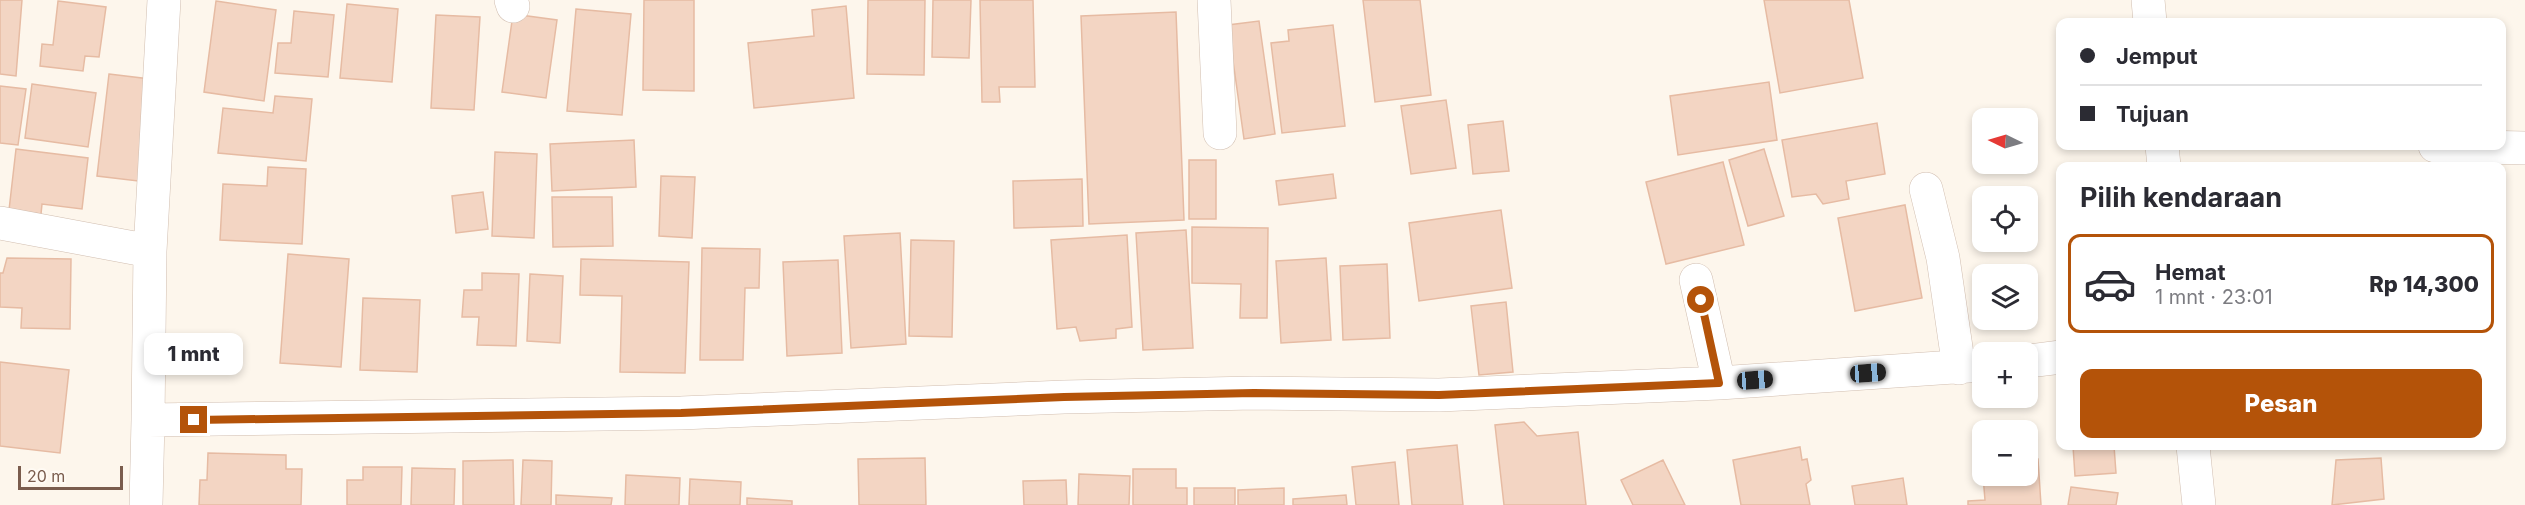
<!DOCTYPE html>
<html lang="id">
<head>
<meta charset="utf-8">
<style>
	:root { --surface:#fff; --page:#f2f2f3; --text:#2b2b33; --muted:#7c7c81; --line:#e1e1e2; --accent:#b45309 }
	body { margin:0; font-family:Inter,sans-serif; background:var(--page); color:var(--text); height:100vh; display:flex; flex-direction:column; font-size:22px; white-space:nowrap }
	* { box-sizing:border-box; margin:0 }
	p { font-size:20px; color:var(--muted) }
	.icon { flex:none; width:33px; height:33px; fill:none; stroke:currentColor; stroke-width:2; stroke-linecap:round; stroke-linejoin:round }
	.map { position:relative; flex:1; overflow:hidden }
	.side { position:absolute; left:2056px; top:162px; width:450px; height:288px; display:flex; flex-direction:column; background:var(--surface); border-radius:12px; box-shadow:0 3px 9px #0003 }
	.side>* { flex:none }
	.top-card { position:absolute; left:2056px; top:18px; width:450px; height:132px; border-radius:12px; box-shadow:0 3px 9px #0003; display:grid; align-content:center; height:132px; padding:0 24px; background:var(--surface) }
	.needle { width:39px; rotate:275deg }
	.tools { position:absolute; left:1972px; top:108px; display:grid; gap:12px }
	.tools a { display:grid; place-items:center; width:66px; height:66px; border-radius:12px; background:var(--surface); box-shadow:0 3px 9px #0003; font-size:30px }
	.scale { position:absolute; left:18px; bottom:15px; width:105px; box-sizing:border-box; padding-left:6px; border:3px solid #7a5c4d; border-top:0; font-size:16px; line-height:21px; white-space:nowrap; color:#7a5c4d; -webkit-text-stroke:4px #fffaf3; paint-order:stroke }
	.end { position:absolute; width:27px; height:27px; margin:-14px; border:8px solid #b45309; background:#fff; box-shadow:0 0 0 3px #fff }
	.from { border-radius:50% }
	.bubble { position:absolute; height:42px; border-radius:12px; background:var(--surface); box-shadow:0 3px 9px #0003; font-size:20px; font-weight:800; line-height:42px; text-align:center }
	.car { position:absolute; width:18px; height:36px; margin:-18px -9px; border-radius:8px; box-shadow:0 0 4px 2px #0007; background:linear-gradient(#222 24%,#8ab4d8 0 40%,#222 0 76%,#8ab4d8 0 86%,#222 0) }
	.top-card b { display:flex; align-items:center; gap:21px; height:57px; font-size:22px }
	.top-card b+b { border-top:2px solid var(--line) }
	.top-card i { width:15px; height:15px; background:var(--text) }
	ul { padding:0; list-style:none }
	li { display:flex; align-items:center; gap:18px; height:99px; margin:0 12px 9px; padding:0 12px; border:3px solid transparent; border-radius:12px }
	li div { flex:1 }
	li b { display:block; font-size:22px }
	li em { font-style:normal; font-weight:800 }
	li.selected { border-color:var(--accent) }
	li>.icon { width:54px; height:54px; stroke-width:1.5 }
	h2 { padding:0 24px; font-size:27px; line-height:72px }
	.button { display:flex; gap:12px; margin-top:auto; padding:12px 24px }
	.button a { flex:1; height:69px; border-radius:12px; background:var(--accent); color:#fff; font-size:24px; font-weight:800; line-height:69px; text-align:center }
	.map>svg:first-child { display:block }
</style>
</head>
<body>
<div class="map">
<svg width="2525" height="505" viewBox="0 0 2525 505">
	<rect width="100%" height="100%" fill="#fdf6ec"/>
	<path fill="#f3d5c3" stroke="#e6bba3" stroke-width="1.5" d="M0,0H22L16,76L0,74Z
		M644,0H694V91L643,90Z
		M868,0H925L924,75L867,74Z
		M933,0H971L969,58L932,57Z
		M980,0H1033L1035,87H999L1000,102H982Z
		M1363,0H1420L1431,95L1375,102Z
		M1764,0H1849L1863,78L1780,93Z
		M58,1L106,7L99,57L85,56L83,71L40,66L42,44L53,45Z
		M216,1L276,10L264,101L204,92Z
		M347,4L398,9L392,82L340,78Z
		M846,6L854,98L754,108L748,43L814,36L812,10Z
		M576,9L631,14L622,115L567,111Z
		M294,11L334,15L328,77L275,73L278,43H291Z
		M1176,12L1184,220L1089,224L1081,16Z
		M513,14L557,20L546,98L502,92Z
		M436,15L480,17L474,110L431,108Z
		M1259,21L1275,134L1244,139L1228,25Z
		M1333,25L1345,126L1282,133L1271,43L1289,41L1288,30Z
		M109,74L150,79L138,181L97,176Z
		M1769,82L1777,140L1678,155L1670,96Z
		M32,84L96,93L88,147L25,138Z
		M0,86L26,89L18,145L0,143Z
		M275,96L312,99L306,161L218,153L223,108L273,113Z
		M1446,100L1456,168L1411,174L1401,106Z
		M1503,121L1509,171L1473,174L1468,125Z
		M1877,123L1885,174L1846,181L1849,199L1823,204L1816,194L1792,197L1782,140Z
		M634,140L636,187L552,191L550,144Z
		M16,149L88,158L82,209L42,204L41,214L9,210Z
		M1764,149L1784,216L1748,226L1729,160Z
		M495,152L537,154L534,238L492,236Z
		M1189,160H1216V219H1189Z
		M1723,162L1744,245L1666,264L1646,182Z
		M268,167L306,169L302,244L220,240L223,184L267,186Z
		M1333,174L1336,198L1279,205L1276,181Z
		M661,176L695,177L692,238L659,236Z
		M1082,179L1083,226L1014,228L1013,181Z
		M483,192L488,229L456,233L452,196Z
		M552,197H612L613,246L553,247Z
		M1905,205L1922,298L1855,311L1838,218Z
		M1501,210L1512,288L1419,301L1409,223Z
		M1192,227L1268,228L1267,318H1240L1241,284L1192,283Z
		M1186,230L1193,348L1143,350L1136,233Z
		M900,233L906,344L851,348L844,236Z
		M1127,235L1132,327L1116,329V338L1080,341L1076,327L1057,329L1051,240Z
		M911,240L954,241L952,337L909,336Z
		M702,248L760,249L759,288H745L743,360H700Z
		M288,254L349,259L341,367L280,363Z
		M7,258L71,259L70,329L21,328L22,308L0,307V273H3Z
		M1326,258L1331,340L1281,343L1276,261Z
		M581,259L689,262L685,373L620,372L622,296L580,295Z
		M838,260L842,353L787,356L783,262Z
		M1387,264L1390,338L1343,340L1340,266Z
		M482,273L519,274L516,346L477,345L479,317H462L464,290H482Z
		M530,274L563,276L560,343L527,341Z
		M363,298L420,300L417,372L360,370Z
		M1506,302L1513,372L1479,375L1471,306Z
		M0,362L69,370L60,453L0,446Z
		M1524,422L1537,436L1578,432L1586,505H1504L1495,425Z
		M1457,445L1463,505H1412L1407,450Z
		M2073,446H2114L2116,473L2075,476Z
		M1800,447L1802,460L1807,459L1811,480L1806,484L1810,505H1741L1733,460Z
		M208,453L286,455V469H302L301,505H199L200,480H207Z
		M925,458L926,505H859L858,459Z
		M2381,458L2384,499L2332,505L2336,460Z
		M2038,459L2041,505H1968V501L1985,500L1983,476H2028V460Z
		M513,460L514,505H463V461Z
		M523,460L552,461L551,505H521Z
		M1663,460L1685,505H1633L1621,480Z
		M1395,462L1399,505H1356L1352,467Z
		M363,467H402L401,505H347V480H363Z
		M412,468L455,469L454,505H411Z
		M1133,469H1176V488H1187V505H1133Z
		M1079,474L1130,476L1129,505H1078Z
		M626,475L680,478L679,505H625Z
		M1903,478L1907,505H1855L1852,486Z
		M690,479L741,482L740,505H689Z
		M1066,480L1067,505H1024L1023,481Z
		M2071,487L2118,493L2116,505H2068Z
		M1194,488H1235V505H1194Z
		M1284,488V505H1238V490Z
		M556,495L612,498L611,505H556Z
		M1346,495L1347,505H1293V499Z
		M747,498L792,501V505H747Z"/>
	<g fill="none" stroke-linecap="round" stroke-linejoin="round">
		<defs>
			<path id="minor" d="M164,0L150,251L148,420L681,413L1064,397L1254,393L1439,395L1719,383L1983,365
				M511,0L513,6
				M1214,0L1220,133
				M2148,0L2150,22
				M2162,146L2164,166
				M2435,146L2525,148
				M1926,189L1943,258L1959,368
				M0,223L150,251
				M1696,280L1719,383
				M2028,361L2061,357
				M2193,446L2199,505
				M146,505L148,420"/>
		</defs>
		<use href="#minor" stroke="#d1beb0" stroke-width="34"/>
		<use href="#minor" stroke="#fff" stroke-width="33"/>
	</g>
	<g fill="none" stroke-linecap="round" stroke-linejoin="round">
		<path stroke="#b45309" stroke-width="8" d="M194,420L681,413L1064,397L1254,393L1439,395L1719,383L1701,300"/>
	</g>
</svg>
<div class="tools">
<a><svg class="needle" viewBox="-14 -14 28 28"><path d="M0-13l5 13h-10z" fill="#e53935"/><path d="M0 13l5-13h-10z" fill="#7c7c81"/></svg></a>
<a><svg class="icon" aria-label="locate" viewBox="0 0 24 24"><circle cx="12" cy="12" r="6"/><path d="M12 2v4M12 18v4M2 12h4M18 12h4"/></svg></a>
<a><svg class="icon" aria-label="layers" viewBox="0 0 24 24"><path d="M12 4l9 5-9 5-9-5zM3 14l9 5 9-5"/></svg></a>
<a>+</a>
<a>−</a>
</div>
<div class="scale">20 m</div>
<i class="end from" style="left:1701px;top:300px"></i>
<i class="end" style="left:194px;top:420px"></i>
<div class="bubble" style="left:144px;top:333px;width:99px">1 mnt</div>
<i class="car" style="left:1868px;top:373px;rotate:86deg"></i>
<i class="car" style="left:1755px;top:380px;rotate:86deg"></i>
<div class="top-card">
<b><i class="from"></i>Jemput</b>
<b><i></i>Tujuan</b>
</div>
<section class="side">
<h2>Pilih kendaraan</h2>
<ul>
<li class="selected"><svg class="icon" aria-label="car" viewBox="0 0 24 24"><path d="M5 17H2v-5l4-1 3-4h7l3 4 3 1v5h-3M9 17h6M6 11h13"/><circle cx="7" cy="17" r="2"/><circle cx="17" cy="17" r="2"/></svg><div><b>Hemat</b><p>1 mnt · 23:01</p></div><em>Rp 14,300</em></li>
</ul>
<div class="button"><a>Pesan</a></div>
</section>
</div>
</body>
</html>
